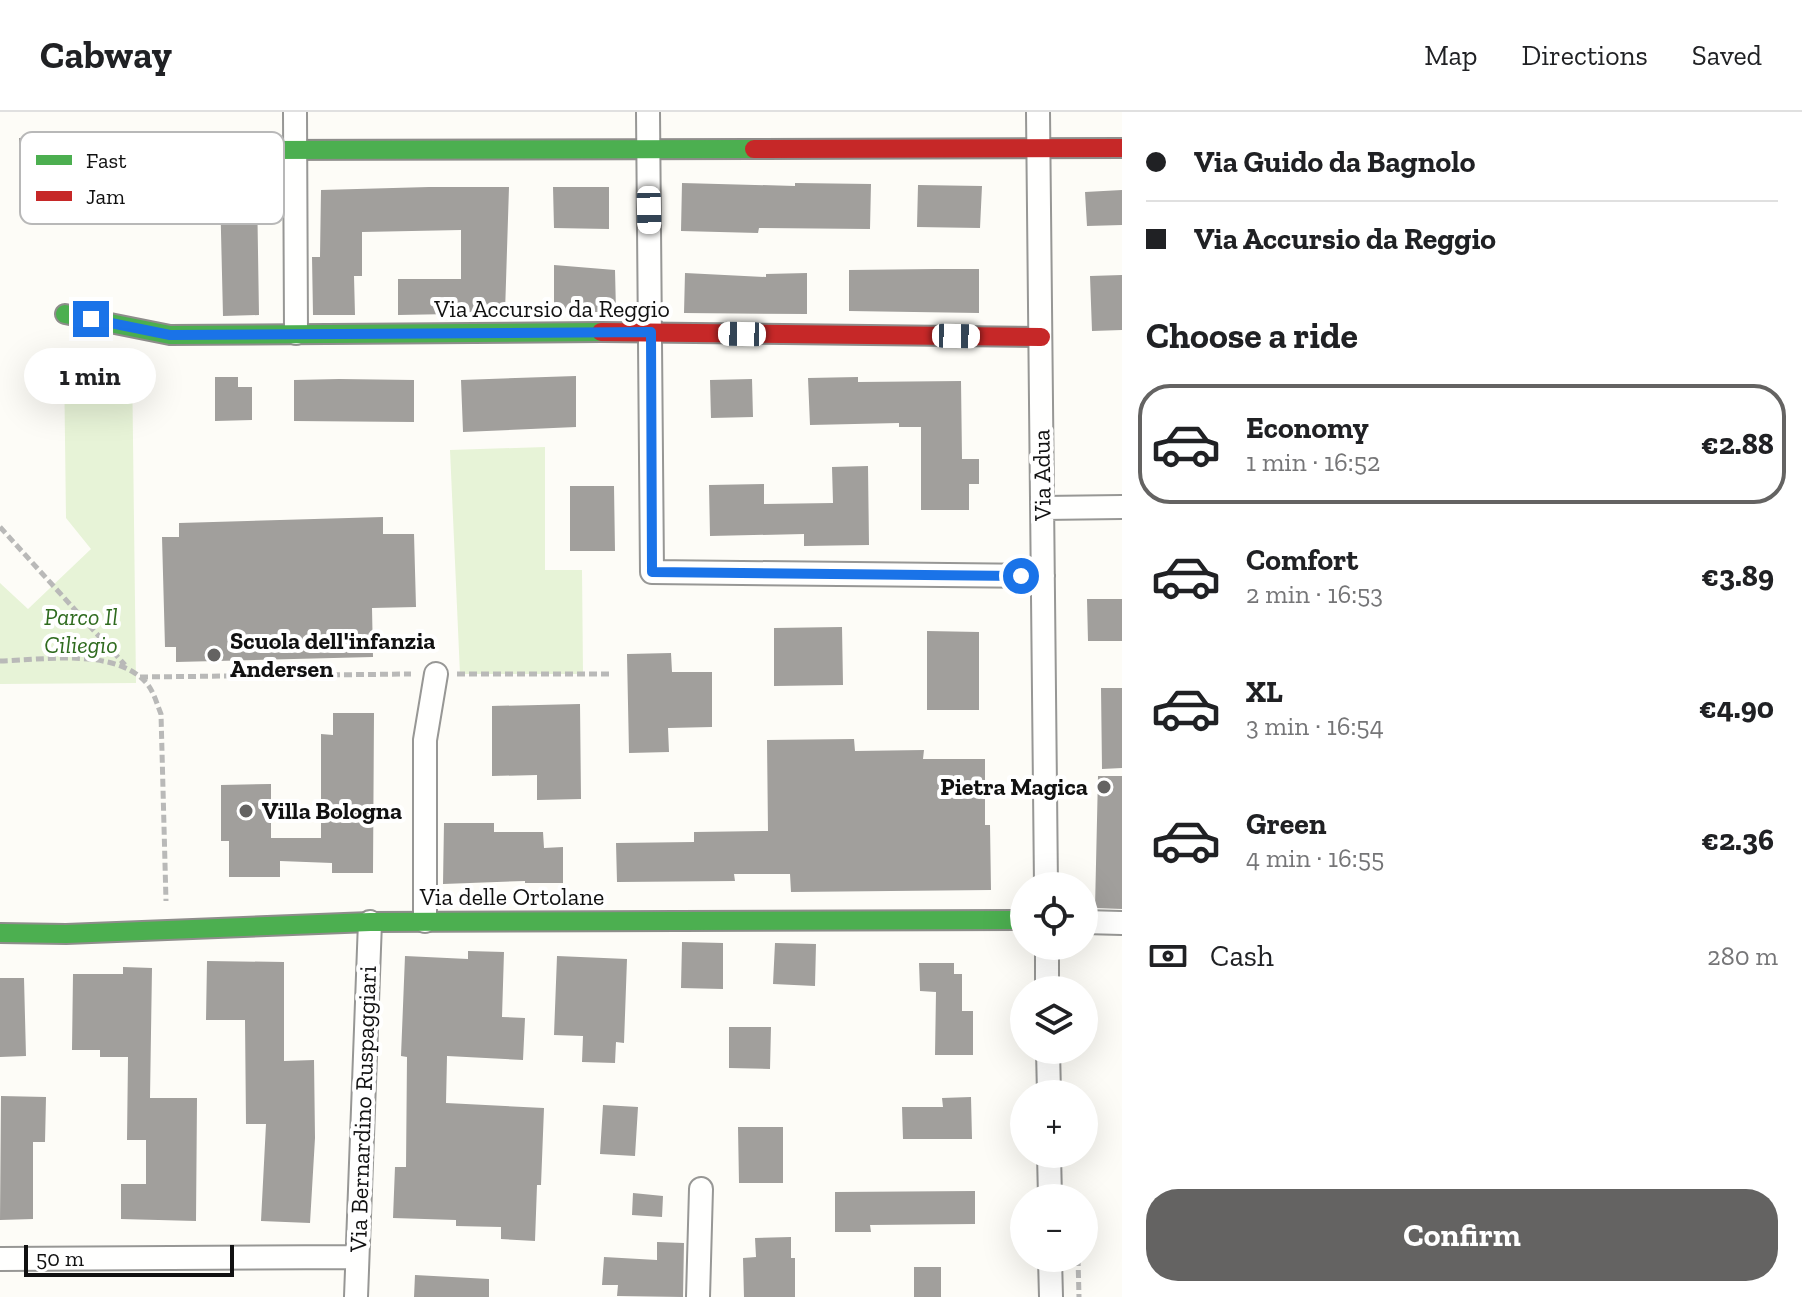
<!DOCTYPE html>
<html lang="en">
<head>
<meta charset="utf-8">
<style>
	:root { --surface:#fff; --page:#f2f2f2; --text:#202124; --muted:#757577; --line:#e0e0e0; --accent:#646362 }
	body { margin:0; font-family:"Zilla Slab",serif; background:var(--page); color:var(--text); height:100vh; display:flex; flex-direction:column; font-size:30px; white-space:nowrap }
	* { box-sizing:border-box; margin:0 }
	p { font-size:26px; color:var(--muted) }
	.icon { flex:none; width:44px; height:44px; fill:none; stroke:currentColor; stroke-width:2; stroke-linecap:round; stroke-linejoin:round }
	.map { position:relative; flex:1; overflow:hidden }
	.details { display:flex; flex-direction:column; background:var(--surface); width:680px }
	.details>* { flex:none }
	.hud { display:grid; align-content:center; height:176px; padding:0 24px; background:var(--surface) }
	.buttons { position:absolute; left:1010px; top:760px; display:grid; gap:16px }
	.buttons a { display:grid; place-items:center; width:88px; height:88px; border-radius:50%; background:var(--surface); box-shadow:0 8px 32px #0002; font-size:40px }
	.scale { position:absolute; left:24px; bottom:20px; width:210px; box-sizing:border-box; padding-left:8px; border:4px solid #111; border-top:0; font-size:22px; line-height:28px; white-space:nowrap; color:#111; -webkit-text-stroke:6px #fff; paint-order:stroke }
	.end { position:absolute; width:36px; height:36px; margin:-18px; border:10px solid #1a73e8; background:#fff; box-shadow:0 0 0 4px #fff }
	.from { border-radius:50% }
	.bubble { position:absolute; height:56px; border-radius:28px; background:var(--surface); box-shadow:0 8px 32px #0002; font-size:26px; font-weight:700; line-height:56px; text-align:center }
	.car { position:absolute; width:24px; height:48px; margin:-24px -12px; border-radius:10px; box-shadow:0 0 6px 2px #0007; background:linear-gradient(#fff 24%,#345 0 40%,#fff 0 76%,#345 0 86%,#fff 0) }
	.hud b { display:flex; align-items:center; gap:28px; height:76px; font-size:30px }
	.hud b+b { border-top:2px solid var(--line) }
	.hud i { width:20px; height:20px; background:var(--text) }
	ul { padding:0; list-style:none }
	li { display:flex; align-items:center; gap:24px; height:120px; margin:0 16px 12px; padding:0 8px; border:4px solid transparent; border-radius:32px }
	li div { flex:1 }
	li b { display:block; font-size:30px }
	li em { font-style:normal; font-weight:700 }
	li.active { border-color:var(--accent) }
	li>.icon { width:72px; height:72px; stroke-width:1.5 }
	h2 { padding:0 24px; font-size:36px; line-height:96px }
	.pay { display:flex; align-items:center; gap:20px; height:88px; padding:0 24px; font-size:30px }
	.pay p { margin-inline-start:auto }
	.primary-button { display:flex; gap:16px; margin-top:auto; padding:16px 24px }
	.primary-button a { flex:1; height:92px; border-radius:32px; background:var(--accent); color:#fff; font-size:32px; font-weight:700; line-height:92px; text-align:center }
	header { display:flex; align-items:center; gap:48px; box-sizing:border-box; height:112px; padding:0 40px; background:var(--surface); border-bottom:2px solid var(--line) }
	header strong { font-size:38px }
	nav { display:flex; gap:44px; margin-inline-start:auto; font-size:28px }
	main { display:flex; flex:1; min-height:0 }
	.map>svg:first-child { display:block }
</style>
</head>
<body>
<header>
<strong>Cabway</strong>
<nav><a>Map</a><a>Directions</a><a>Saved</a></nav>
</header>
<main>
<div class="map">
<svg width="1122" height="1185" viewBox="0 0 1122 1185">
	<rect width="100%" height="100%" fill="#fdfcf7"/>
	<path fill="#e7f3d7" d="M132,247L136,571L0,572V471L28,497L91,437L66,406L64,248Z
		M545,335V458H582L583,562H460L450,338Z"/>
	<path fill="#a19f9c" d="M130,22V74L20,78L19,26Z
		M682,71L795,74V71L871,72L870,117L759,116L758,121L681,119Z
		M918,73L982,74L980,116L917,115Z
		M429,75H509L505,201L398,203V167H461V118L362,120V164H354L355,203H313L312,145H320L321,78Z
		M553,75H609V117L554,116Z
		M257,77L259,203L223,204L220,78Z
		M1122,78V113L1087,114L1085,80Z
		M554,153L615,158L616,200H554Z
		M936,157H979V201L849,199V158Z
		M685,161L766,165V162L807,161V202L684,201Z
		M1122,163V218L1092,219L1090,164Z
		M576,264V315L463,320L461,268Z
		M215,265H238V275H252V308L215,309Z
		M858,265V270L961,269L962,347H979V372H969V398H921V315H899V311L810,313L808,266Z
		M339,267L414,268V310L294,309V268Z
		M752,267L753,305L711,306L710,268Z
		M868,354L869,433L804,434V422L710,424L709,373L764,372V392L833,391L832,355Z
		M570,374H614L615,439H570Z
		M383,405V422H414L416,495L372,496L373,545L176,550V535H165L162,425H179V411Z
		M1087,487H1122V529H1088Z
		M842,515L843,573L774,574V516Z
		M927,519L979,520V598H927Z
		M671,541L672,560H712V615L668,616L669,640L629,641L627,542Z
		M1101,576H1122V656L1102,657Z
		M580,592L581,687L537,688V663L492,664V594Z
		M333,601H374L373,761H332V751L280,749V765H229V729H221V673L271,672V726H321V622L333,623Z
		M854,627L855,639L924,638L923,647H985V713H990L991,778L791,780L790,762H734L735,769L617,770L616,731L694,730V720L768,719L767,628Z
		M1098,664H1122V797L1095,796Z
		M444,711H494V720H543L544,736L563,735V771H525V769L443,772Z
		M682,830L723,831V877L681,876Z
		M775,831L816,832L815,874L773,872Z
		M468,839L504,840L502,905L525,906L523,948L447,944L446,991L544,996L541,1073H537L535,1129L501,1127V1115L456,1114V1108L393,1106L395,1055H406L407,945L401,944L405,844L468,847Z
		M557,844L627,847L624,931L616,930L615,951L582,950L583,924L554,923Z
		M207,849L284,850V949L314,948L315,1026L310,1111L261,1109L266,1012H246L245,908H206Z
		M919,851H954V862H962V899H973V943H935L936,880L920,879Z
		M123,855L152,856L150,986H197L196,1109L121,1107V1072H146V1028H127L128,945H100V938H72L73,862H123Z
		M0,866H24L26,944L0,945Z
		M729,915H771L770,957L729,956Z
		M1,984L46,985L45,1030H33V1107L0,1108Z
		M971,985L972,1027H903L902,995H943L942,986Z
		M603,993L638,995L635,1044L600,1042Z
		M738,1015H783V1071H739Z
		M975,1079V1112L870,1113L871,1120H835V1080Z
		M633,1081L663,1084L662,1105L632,1103Z
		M791,1125V1146H795V1185H744L743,1146L756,1145L755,1126Z
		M657,1130L684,1131L683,1185L617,1184L618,1173H602L604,1145L657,1148Z
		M914,1155H941V1185H914Z
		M415,1163L489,1167V1185H414Z"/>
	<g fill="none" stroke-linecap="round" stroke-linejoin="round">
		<defs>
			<path id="street" d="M295,0L296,221
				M648,0L652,460L1043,464
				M1038,0L1046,774
				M1043,396L1122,395
				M425,809V628L436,562
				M1084,810L1122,811
				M1047,834V878
				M1048,938L1049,982
				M1049,1042L1050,1086
				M1050,1146L1051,1185
				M0,1147L357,1145
				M356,1185L370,810
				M698,1185L701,1077"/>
			<path id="fast" d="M219,38L754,37
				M65,202L170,223L601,220
				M0,821L66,822L370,810L1024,808"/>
			<path id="jam" d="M754,37L1122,36
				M601,220L1041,225"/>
		</defs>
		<use href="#street" stroke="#979795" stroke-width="26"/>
		<use href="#fast" stroke="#8e8d8b" stroke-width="22"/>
		<use href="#jam" stroke="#8e8d8b" stroke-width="22"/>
		<path stroke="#b9b9b8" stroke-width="5" stroke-dasharray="8 4" stroke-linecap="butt" d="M0,415L125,553
			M0,549C44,548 118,535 148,573C154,581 157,592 161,602L166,789
			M457,562H611
			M140,565L411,562
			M1078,1146L1079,1185"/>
		<use href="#street" stroke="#fffffe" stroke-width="22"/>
		<use href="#fast" stroke="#4caf50" stroke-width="18"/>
		<use href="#jam" stroke="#c62828" stroke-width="18"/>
	</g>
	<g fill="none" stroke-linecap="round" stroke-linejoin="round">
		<path stroke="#1a73e8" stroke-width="10" d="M91,207L170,223L651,220L652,460L1021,464"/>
	</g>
	<g fill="#646362" stroke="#fff" stroke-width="3">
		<circle cx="214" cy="543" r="8"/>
		<circle cx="1104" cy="675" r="8"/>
		<circle cx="246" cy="699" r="8"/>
	</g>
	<g text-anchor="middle" stroke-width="8" stroke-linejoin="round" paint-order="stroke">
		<g font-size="24" fill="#111" stroke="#fff">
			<text x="552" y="205">Via Accursio da Reggio</text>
			<text transform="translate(1042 363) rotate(-91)" y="8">Via Adua</text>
			<text x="512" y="793">Via delle Ortolane</text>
			<text transform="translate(363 997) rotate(-88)" y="8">Via Bernardino Ruspaggiari</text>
		</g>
		<g font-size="24" font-style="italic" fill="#2f6b1f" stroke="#fff">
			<text x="81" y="513">Parco Il<tspan x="81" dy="28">Ciliegio</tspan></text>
		</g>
		<g font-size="24" font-weight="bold" fill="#111" stroke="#fff" text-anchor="start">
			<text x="230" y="537">Scuola dell'infanzia<tspan x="230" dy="28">Andersen</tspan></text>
			<text x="1088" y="683" text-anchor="end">Pietra Magica</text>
			<text x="262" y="707">Villa Bologna</text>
		</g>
	</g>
	<rect x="20" y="20" width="264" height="92" rx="12" fill="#fff" stroke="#b8b8b8" stroke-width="2"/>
	<rect x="36" y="43" width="36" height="10" fill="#4caf50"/>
	<rect x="36" y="79" width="36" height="10" fill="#c62828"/>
	<g font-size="22" fill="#111">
		<text x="86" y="56">Fast</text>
		<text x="86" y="92">Jam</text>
	</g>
</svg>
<div class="buttons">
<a><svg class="icon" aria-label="locate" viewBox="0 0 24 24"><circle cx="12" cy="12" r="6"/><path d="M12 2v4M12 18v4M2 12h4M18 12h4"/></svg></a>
<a><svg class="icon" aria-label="layers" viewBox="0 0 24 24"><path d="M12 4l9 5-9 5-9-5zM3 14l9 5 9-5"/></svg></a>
<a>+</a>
<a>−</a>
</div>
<div class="scale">50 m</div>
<i class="end from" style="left:1021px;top:464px"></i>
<i class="end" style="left:91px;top:207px"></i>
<div class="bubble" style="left:24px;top:236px;width:132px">1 min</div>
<i class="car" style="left:649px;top:98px;rotate:179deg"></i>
<i class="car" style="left:742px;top:222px;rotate:271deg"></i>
<i class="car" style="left:956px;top:224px;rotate:91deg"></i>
</div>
<section class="details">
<div class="hud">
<b><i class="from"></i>Via Guido da Bagnolo</b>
<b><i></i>Via Accursio da Reggio</b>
</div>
<h2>Choose a ride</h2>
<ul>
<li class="active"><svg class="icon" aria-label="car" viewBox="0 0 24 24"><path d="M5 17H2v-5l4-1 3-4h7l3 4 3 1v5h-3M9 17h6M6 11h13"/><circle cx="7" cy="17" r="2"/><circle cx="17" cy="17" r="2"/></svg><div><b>Economy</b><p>1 min · 16:52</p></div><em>€2.88</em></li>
<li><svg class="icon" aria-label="car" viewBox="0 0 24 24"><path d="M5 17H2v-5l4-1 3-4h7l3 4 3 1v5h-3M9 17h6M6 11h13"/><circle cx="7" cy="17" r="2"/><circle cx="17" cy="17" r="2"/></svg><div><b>Comfort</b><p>2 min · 16:53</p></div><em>€3.89</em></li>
<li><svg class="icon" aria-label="car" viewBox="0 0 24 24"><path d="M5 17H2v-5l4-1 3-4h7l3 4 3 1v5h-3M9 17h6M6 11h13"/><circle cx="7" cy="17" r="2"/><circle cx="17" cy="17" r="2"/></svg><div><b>XL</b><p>3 min · 16:54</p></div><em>€4.90</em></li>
<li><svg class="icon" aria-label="car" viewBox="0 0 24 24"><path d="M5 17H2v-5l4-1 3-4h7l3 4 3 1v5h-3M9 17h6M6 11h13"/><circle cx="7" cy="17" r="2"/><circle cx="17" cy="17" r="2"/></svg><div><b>Green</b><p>4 min · 16:55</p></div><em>€2.36</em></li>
</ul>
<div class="pay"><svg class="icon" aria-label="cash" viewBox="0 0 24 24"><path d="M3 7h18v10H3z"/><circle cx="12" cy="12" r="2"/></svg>Cash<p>280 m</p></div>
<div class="primary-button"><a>Confirm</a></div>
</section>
</main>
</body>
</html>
